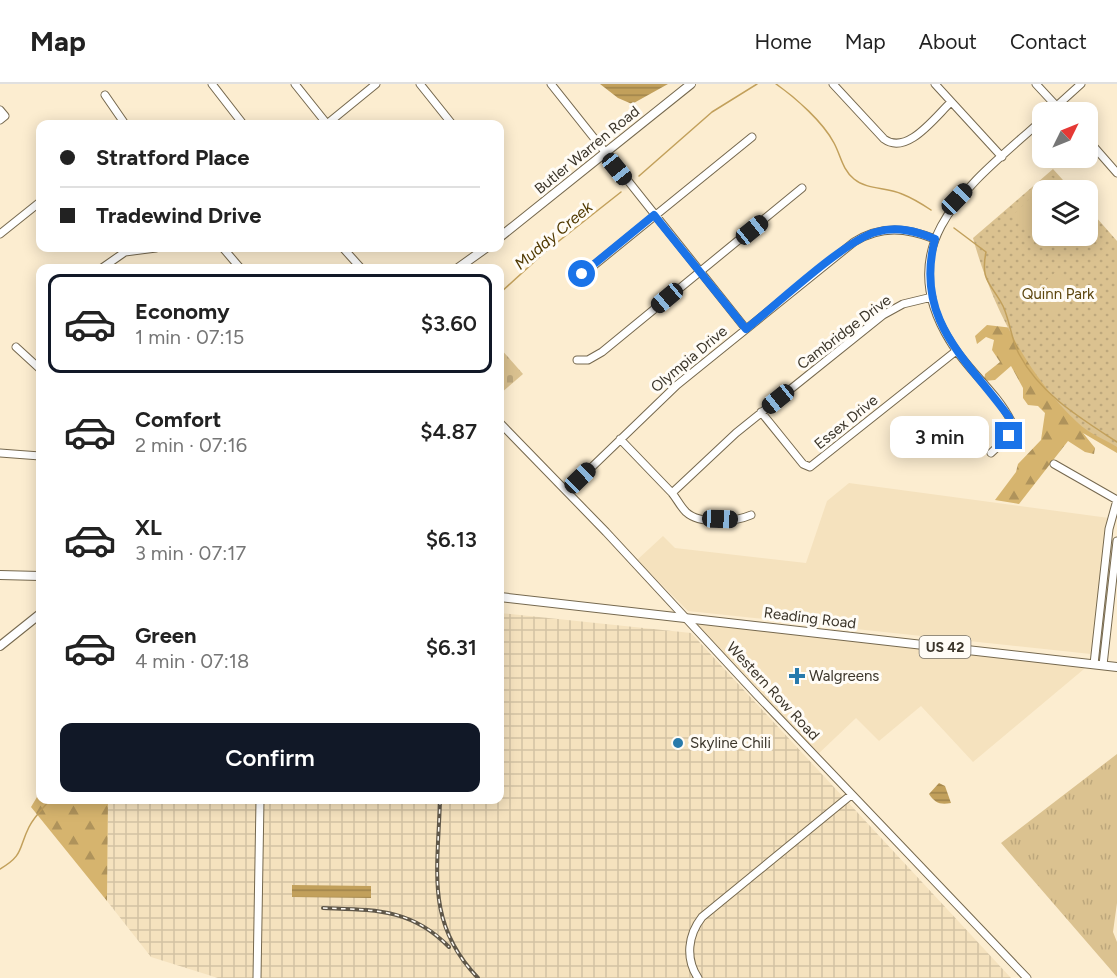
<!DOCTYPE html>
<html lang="en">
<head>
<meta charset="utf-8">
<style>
	:root { --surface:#fff; --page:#f6f6f6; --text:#222; --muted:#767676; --line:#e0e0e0; --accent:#111827 }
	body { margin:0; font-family:Figtree,sans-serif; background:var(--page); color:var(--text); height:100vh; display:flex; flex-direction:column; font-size:22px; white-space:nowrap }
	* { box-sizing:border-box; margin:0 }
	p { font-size:20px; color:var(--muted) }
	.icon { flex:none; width:33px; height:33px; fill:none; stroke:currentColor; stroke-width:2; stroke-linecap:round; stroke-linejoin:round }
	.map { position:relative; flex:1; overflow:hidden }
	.drawer { position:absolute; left:36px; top:180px; width:468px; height:540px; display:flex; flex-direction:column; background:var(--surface); border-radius:12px; box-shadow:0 3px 15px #0003 }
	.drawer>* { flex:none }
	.top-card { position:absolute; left:36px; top:36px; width:468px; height:132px; border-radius:12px; box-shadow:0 3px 15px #0003; display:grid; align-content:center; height:132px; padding:0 24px; background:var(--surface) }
	.needle { width:39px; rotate:47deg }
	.controls { position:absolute; left:1032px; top:18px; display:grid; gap:12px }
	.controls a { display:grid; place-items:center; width:66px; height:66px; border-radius:12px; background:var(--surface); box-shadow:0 3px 15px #0003; font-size:30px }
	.end { position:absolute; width:27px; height:27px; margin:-14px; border:8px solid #1a73e8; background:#fff; box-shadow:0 0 0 3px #fff }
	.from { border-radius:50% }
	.bubble { position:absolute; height:42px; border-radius:12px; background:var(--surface); box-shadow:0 3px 15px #0003; font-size:20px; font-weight:600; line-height:42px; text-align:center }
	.car { position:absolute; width:18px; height:36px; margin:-18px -9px; border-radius:8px; box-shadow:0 0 4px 2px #0007; background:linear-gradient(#222 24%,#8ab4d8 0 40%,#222 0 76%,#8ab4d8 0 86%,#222 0) }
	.top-card b { display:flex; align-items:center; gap:21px; height:57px; font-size:22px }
	.top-card b+b { border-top:2px solid var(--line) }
	.top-card i { width:15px; height:15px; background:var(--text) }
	ul { padding:10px 0 0; list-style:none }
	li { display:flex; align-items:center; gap:18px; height:99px; margin:0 12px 9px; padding:0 12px; border:3px solid transparent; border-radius:12px }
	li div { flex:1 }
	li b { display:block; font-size:22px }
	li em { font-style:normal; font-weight:600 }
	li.selected { border-color:var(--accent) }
	li>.icon { width:54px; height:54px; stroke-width:1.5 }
	.action { display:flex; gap:12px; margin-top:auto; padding:12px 24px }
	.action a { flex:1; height:69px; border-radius:12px; background:var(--accent); color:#fff; font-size:24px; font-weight:600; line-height:69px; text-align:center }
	header { display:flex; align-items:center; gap:36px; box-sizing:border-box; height:84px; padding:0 30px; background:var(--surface); border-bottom:2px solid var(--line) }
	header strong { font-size:28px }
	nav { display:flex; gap:33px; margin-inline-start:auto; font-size:21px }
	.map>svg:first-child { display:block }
</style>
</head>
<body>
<header>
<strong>Map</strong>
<nav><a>Home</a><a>Map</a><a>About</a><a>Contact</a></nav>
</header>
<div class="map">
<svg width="1117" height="894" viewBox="0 0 1117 894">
	<defs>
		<pattern id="industrial-grid" width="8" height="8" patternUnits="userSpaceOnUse" patternTransform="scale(1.5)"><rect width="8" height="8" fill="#f5e2be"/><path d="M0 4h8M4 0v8" fill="none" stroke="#d3c2a3"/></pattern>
		<pattern id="grass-tufts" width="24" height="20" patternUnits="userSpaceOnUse" patternTransform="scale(1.5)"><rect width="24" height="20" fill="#dbc290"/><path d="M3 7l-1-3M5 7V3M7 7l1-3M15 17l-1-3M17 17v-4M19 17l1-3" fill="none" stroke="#bda77c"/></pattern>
		<pattern id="forest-firs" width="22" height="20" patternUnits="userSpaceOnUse" patternTransform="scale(1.5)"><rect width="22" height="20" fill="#d6b46e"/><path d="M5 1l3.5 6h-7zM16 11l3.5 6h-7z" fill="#af935b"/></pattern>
		<pattern id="cemetery-stones" width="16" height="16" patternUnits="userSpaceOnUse" patternTransform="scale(1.5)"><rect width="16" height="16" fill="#dbc290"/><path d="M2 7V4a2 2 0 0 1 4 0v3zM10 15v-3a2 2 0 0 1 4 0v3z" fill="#bda77c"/></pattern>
		<pattern id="park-dots" width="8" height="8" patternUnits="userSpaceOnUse" patternTransform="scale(1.5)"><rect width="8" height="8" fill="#dbc290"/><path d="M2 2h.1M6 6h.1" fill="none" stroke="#bda77c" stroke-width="1.8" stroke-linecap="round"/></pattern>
		<pattern id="water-rules" width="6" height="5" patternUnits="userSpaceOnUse" patternTransform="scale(1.5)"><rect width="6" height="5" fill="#c2a05b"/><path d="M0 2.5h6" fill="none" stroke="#9f834b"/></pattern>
	</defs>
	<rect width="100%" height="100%" fill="#fcedd0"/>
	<path fill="#f5e2be" d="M849,399L1109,434L1091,570L688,527L637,476L663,452L675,464L806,479L827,417Z
		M685,533L1090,580L973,678L921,622L879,657L856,634L815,673Z"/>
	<path fill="url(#industrial-grid)" d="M500,529L691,549L1011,894H218L151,873L107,817L108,716H500Z"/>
	<path fill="url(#grass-tufts)" d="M1117,670V819L1113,848L1117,858V893L1001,759Z"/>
	<path fill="url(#forest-firs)" d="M987,241L1013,244L1117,348V369L1083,349L1095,364L1094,370L1085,368L1068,357L1019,420L995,416L1016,388L1018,380L1041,356L1045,329L1038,322L1028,321L1023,314V304L1011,282L995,296L984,297L985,290L1000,278L992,266L994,256L986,253L977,260L975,252Z
		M40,708V716H108L107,817L31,723Z"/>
	<path fill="url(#cemetery-stones)" d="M500,264L523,290L500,310Z"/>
	<path fill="url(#park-dots)" d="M1053,85L1072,106H1042V152H1088V124L1117,157V363C1104,355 1088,349 1077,338C1027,291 991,220 973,154Z"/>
	<path fill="#dbc290" d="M1052,93L1064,106H1042V152H1074C1053,169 1027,146 1013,131Z
		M1058,186L1078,207L1054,230L1033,208Z"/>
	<path fill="url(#water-rules)" d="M600,0H668L632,20L618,14Z
		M939,699L945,702L951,719C940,721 935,719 929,710Z
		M292,801L371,802V814L292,813Z"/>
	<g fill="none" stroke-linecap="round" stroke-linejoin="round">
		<path stroke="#c2a05b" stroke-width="1.5" d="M776,0C796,14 823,38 834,59C841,72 842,85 854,95C867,106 887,103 902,110C912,114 922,120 931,126
			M639,92L712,28L757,0
			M954,144L986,168C980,197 991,199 1003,222C1010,237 1011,255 1019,270C1040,310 1080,334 1117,358
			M500,209L545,168L621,108
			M0,785C24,771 18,765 29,743C34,733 43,724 50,716"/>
		<defs>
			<path id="minor" d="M212,0L243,40
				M295,0L327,40
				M420,0L452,40
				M551,0L746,245
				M833,0L884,55C907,72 935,33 951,18
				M935,0L1002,73
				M1036,0L1062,28
				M105,11L125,40
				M0,26L5,32L0,36
				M1050,28L1081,0
				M327,40L376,0
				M1088,56L1117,89
				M0,150L40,118
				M223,164L240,184
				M343,164L361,184
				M102,184L125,168L156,164
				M582,191L752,53
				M16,263L40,285
				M577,276H588L602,268L802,104
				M761,328L803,380L810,383L956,267
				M500,339L606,448L757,611L1027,894
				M620,355L672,409L736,349L883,231L903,220L932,213
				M0,369L40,372
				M991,369L1009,352L1011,337C996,307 967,286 950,257C887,156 976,96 1042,36
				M1054,380L1117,416
				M567,407L677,301L854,158C881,141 907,144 935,155
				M672,409C677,415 680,422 686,428C700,441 735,438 751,431
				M1094,580L1109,445L1117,416
				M1103,581L1117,457
				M257,894L260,716
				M698,894C685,874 688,851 702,833L851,711"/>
			<path id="major" d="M500,153L691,0
				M458,184L486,164
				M0,491L40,492
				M500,513L1117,583
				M0,562L40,530"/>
		</defs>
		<use href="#minor" stroke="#75684e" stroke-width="9"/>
		<use href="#major" stroke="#75684e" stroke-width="10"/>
		<use href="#minor" stroke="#fff" stroke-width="7"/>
		<use href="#major" stroke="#fff" stroke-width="8"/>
		<defs>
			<path id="rail" d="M440,716C438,786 425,839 478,894
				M323,824C374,826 411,824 449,863"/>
		</defs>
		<use href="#rail" stroke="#5f5749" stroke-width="4"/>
		<use href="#rail" stroke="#fffcf6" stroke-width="1.5" stroke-dasharray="4.5" stroke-linecap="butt"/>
	</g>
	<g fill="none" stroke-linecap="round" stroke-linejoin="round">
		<path stroke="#1a73e8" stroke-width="8" d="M582,190L654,131L746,245C775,222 845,156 876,148C897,142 916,147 935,155C914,236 966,274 1009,333L1012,345L1009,352"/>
	</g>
	<g fill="#287aab" stroke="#fffcf6" stroke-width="2">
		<path d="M794 583h6v6h6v6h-6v6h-6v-6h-6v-6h6z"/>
		<circle cx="678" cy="659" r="6"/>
	</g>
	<g text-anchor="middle" stroke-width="6" stroke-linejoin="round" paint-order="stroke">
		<rect fill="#fffcf6" stroke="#767167" stroke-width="1.5" x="919.5" y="552" width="51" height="22" rx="4.5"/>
		<g font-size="14" font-weight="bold" fill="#3b352a">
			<text x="945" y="568">US 42</text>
		</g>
		<g font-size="15" fill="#3b352a" stroke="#fffcf6">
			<text transform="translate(587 66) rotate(-39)" y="5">Butler Warren Road</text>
			<text transform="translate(844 248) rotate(-37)" y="5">Cambridge Drive</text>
			<text transform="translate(689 275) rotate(-40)" y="5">Olympia Drive</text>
			<text transform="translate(846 338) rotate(-39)" y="5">Essex Drive</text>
			<text transform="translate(810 534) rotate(7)" y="5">Reading Road</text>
			<text transform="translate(773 607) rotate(47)" y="5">Western Row Road</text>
		</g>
		<g font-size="15" fill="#5d460e" stroke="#fffcf6">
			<text x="1058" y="215">Quinn Park</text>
		</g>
		<g font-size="15" fill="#3b352a" stroke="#fffcf6" text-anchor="start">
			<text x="809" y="597">Walgreens</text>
			<text x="690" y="664">Skyline Chili</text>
		</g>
		<g font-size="16" font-style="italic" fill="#503900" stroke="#fffcf6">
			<text transform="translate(553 151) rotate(-40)" y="6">Muddy Creek</text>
		</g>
	</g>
</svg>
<div class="controls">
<a><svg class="needle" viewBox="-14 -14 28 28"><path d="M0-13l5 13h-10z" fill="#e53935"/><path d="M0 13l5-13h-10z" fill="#767676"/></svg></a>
<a><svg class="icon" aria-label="layers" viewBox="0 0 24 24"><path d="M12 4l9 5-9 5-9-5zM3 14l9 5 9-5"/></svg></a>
</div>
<i class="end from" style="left:582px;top:190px"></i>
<i class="end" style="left:1009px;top:352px"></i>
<div class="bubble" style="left:890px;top:332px;width:99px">3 min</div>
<i class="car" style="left:617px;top:85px;rotate:141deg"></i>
<i class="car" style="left:957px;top:115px;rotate:44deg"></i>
<i class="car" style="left:752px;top:146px;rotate:51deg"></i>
<i class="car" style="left:667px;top:214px;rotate:230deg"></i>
<i class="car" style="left:778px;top:315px;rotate:231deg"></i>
<i class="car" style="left:580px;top:394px;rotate:46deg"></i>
<i class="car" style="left:720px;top:435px;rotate:92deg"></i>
<div class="top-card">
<b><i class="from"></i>Stratford Place</b>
<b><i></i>Tradewind Drive</b>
</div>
<section class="drawer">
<ul>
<li class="selected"><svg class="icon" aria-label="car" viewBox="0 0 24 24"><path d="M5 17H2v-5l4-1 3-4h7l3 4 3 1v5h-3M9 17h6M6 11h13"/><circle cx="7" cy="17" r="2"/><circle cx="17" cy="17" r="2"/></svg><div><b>Economy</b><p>1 min · 07:15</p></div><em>$3.60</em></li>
<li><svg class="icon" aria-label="car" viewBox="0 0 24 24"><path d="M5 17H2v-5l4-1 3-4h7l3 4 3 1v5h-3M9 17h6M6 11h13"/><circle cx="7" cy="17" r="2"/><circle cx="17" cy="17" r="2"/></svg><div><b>Comfort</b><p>2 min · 07:16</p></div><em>$4.87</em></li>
<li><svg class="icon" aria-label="car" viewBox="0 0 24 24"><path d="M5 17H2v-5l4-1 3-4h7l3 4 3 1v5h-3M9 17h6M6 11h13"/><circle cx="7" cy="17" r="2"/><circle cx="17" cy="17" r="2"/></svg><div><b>XL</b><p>3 min · 07:17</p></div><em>$6.13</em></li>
<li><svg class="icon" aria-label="car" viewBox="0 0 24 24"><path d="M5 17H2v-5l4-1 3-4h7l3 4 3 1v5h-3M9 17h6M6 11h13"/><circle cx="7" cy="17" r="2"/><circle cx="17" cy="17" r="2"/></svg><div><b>Green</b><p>4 min · 07:18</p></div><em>$6.31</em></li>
</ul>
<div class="action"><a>Confirm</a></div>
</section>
</div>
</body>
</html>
